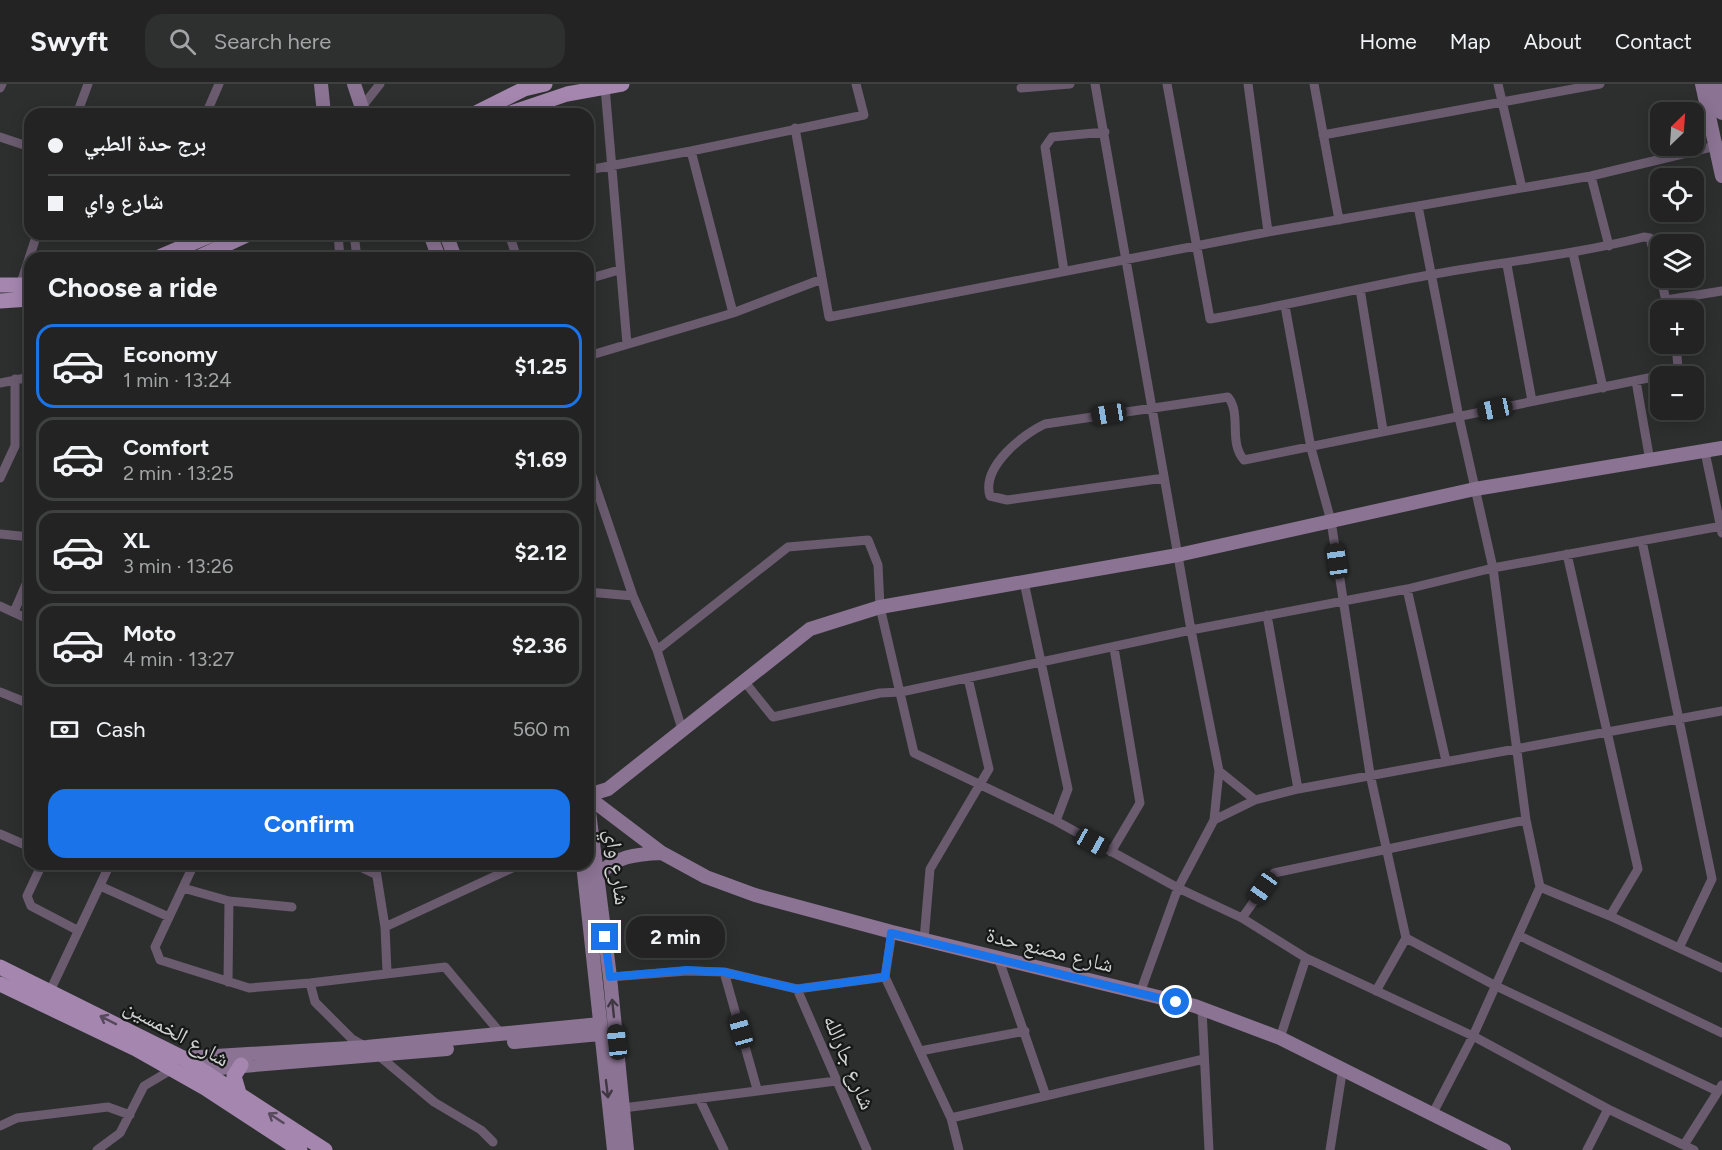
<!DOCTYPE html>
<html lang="en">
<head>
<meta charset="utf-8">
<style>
	:root { --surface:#222322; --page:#2e2f2f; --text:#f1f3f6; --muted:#a2a4a5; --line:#3f4040; --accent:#1a73e8 }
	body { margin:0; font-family:Figtree,"Noto Naskh Arabic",sans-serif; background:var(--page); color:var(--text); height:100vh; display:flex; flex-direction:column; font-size:22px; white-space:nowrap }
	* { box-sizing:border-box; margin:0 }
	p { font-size:20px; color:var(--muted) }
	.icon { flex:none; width:33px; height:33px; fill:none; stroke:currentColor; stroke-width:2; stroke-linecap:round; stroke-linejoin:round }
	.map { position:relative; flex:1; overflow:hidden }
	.side { position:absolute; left:24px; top:168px; width:570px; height:618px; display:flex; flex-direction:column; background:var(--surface); border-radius:18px; box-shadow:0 3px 15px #0003,0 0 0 2px var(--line) }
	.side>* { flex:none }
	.guide { position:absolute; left:24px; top:24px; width:570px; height:132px; border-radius:18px; box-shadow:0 3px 15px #0003,0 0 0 2px var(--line); display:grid; align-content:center; height:132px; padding:0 24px; background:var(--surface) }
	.needle { width:39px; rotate:25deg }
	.tools { position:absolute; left:1650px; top:18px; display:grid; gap:12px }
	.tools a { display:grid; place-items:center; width:54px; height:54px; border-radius:12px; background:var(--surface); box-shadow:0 3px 15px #0003,0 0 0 2px var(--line); font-size:30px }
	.end { position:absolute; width:27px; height:27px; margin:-14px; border:8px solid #1a73e8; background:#fff; box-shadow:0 0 0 3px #fff }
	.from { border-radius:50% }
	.bubble { position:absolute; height:42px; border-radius:18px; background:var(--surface); box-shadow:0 3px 15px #0003,0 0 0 2px var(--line); font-size:20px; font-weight:700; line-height:42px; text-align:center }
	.car { position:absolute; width:18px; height:36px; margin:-18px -9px; border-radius:8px; box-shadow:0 0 4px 2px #0007; background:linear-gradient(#222 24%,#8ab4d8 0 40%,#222 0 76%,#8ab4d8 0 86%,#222 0) }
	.guide b { display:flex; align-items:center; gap:21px; height:57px; font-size:22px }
	.guide b+b { border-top:2px solid var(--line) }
	.guide i { width:15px; height:15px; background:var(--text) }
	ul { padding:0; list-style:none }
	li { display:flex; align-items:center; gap:18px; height:84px; margin:0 12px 9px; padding:0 12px; border:3px solid var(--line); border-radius:18px }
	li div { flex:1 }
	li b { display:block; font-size:22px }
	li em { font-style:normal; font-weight:700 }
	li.selected { border-color:var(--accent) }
	li>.icon { width:54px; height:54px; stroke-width:1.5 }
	h2 { padding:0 24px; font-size:27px; line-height:72px }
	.pay { display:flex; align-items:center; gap:15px; height:66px; padding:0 24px; font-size:22px }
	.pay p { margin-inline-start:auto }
	.button { display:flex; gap:12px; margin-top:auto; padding:12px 24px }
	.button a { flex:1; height:69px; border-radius:18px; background:var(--accent); color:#fff; font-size:24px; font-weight:700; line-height:69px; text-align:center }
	header { display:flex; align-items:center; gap:36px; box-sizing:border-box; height:84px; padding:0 30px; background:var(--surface); border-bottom:2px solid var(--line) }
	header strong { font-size:28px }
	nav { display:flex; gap:33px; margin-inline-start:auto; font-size:21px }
	.search { width:420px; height:54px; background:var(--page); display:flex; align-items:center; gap:15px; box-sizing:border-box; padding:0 21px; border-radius:18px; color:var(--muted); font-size:22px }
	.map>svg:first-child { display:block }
</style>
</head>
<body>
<header>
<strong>Swyft</strong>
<div class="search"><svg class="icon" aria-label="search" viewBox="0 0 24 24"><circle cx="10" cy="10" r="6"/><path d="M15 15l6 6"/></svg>Search here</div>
<nav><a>Home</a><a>Map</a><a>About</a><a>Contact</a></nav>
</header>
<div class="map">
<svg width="1722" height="1066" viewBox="0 0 1722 1066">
	<rect width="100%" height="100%" fill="#2d2f2e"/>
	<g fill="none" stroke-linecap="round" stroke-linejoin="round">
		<path stroke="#6a5b6f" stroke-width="9" d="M1095,0L1191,546L1219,687L1214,736L1178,804L1140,909
			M1167,0L1210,235C1283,222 1355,205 1429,191C1501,178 1573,171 1644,153L1650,154L1660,192
			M1248,0L1268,148
			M1314,0L1339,136
			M1498,0L1522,104
			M605,3L627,260
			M0,4L2,0
			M1021,4L1070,0
			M361,24L380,0
			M77,30L88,0
			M206,30L219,0
			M795,44L829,233L1268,148L1591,92L1720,61
			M1323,51L1600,0
			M0,53L30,63
			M691,67L733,229
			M588,86L691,67L864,31L856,0
			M1591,92L1609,162
			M1418,122L1459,333L1493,484L1526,736L1540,803L1473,952L1433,1029
			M338,150L340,174
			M354,150L357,174
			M509,150L517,174
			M1573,169L1603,304
			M1507,181L1532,317
			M1064,187L1045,63L1052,53L1105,48
			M1661,194L1668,226
			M588,195L619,186
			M20,202L37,150
			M1360,205L1383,346
			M1666,216L1722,207
			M1285,222L1311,364L1331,437L1370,690L1406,854L1496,902L1717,1007
			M588,272L733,229L822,195
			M1636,297L1650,377
			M0,299L30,293
			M1705,368L1722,449
			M588,380L633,512
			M0,394L15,362V295
			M1164,394L1007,416L990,412C981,383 1023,350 1045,340L1228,313C1242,330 1228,358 1244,376L1668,290L1678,284L1676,260
			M0,450L30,453
			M1642,457L1712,795L1679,864
			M1567,470L1638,785L1610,832
			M1024,498L1068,705L1056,737
			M1407,505L1446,677
			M588,508L633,512L657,566L682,645
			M0,522L30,536
			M14,528L30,491
			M1267,531L1298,705
			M657,566L788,463L868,456L878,481L880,523L914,669L1056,737L1178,804L1242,834L1306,874L1473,952L1608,1025L1694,1066
			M744,597L773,633L880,609L901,608L1191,546L1407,505L1493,484L1722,442
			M0,608L30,620
			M1219,687L1255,716
			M1214,736L1255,716L1298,705L1722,627
			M0,750L30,763
			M1111,768L1140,719L1114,564
			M42,780L27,812L31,822L77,846
			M194,780L155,863L160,876L249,904L310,899L445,883L502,951
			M354,780L375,790
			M375,780L385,843L387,888
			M100,802L169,833
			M1540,803L1610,832L1722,884
			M183,804L229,817L292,823
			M1242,834L1274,789L1526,736
			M385,843L521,780
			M892,848L885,893L951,1034L959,1066
			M1520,852L1722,949
			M924,856L930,785L989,685L968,594
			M998,873L1046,1012
			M724,888L757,1005
			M610,893L687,887L724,888L797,905L885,893
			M228,898L229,817
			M310,899L315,918L352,955L366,963
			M797,905L867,1066
			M50,907L110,780
			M1376,907L1406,854
			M1202,925L1209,1066
			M1280,954L1306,874
			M920,967L1025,947
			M378,971L434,1018L481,1046L493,1058
			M699,1014L724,1066
			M623,1024L836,997
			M951,1034L1204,975
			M0,1042L17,1034L108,1023L130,1031
			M1684,1061L1722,1001
			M97,1066L120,1049L144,1002L171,986
			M1330,1066L1343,983
			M1587,1066L1608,1025"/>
		<path stroke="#8b7393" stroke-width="14" d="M321,0L324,30
			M354,0L364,30
			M1702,0L1722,92
			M1716,0L1722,29
			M430,150L439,174
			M446,150L455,174
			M588,711L608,705L810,545L880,523L1178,471L1475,405L1722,364
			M588,713L662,769L706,793L755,811L892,848L1195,922L1280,954L1504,1066
			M588,720L610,893L627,1066
			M583,780L614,1066
			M598,792C614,772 637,770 662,769
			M514,958L600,950
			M179,978L183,974L367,963L600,940
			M194,986L447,965"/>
		<path stroke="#a486af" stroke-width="15" d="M474,30L524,5L545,0
			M508,30L567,10L622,0
			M157,174L213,150
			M197,174L249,150
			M0,201H30
			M0,217L30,215
			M0,883L183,974L325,1066
			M0,900L136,965L205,1004L300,1066
			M239,1009L234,992L241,981"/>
	</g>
	<defs><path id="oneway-shaft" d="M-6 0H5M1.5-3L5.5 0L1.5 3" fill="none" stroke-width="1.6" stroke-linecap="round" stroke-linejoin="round" transform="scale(1.5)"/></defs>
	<g stroke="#3f3742">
		<use href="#oneway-shaft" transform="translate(613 924) rotate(-96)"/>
		<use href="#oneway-shaft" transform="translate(607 1005) rotate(83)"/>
	</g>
	<g stroke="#56495b">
		<use href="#oneway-shaft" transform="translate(108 936) rotate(-153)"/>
		<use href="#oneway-shaft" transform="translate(276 1034) rotate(-147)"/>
	</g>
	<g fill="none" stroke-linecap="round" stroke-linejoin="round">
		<path stroke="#1a73e8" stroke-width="8" d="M605,853L610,893L687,886L724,888L797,905L885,893L891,849L1176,918"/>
	</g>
	<g text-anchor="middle" stroke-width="4.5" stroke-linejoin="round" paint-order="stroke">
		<g font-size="22" fill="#d0d2d2" stroke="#161717">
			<text transform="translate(618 783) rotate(82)" y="8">شارع واي</text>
			<text transform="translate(1050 865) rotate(14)" y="8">شارع مصنع حدة</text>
			<text transform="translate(177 948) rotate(29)" y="8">شارع الخمسين</text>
			<text transform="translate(850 978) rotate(67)" y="8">شارع جارالله</text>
		</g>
	</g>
</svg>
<div class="tools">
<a><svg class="needle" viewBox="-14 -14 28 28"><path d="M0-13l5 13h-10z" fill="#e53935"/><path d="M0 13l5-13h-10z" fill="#a2a4a5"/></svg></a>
<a><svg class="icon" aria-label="locate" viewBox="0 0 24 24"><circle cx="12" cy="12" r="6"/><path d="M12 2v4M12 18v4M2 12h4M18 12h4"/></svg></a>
<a><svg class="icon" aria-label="layers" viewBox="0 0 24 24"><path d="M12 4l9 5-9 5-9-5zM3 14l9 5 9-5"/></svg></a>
<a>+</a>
<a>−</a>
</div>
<i class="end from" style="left:1176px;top:918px"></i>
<i class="end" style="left:605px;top:853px"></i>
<div class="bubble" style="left:626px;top:832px;width:99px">2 min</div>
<i class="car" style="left:1495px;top:325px;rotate:258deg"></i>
<i class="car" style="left:1109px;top:330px;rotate:261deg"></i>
<i class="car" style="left:1337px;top:477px;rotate:352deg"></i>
<i class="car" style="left:1092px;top:758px;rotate:119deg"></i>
<i class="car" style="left:1263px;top:804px;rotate:215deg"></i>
<i class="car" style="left:741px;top:947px;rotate:344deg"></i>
<i class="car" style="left:617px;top:958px;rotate:354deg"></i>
<div class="guide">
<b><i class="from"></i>برج حدة الطبي</b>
<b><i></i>شارع واي</b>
</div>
<section class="side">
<h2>Choose a ride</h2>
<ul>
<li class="selected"><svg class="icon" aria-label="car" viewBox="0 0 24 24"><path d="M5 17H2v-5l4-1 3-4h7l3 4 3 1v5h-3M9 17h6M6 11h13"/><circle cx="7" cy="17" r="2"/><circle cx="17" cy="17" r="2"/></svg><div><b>Economy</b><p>1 min · 13:24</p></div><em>$1.25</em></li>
<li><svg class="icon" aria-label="car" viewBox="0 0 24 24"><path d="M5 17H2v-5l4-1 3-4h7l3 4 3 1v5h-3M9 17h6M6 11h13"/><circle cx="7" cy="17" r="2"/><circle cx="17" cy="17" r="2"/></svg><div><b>Comfort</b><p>2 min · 13:25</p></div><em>$1.69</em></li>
<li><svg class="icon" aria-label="car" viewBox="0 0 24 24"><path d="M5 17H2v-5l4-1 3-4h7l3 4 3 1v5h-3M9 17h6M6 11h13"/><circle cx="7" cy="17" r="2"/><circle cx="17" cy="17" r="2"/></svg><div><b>XL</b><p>3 min · 13:26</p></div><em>$2.12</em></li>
<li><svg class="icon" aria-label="car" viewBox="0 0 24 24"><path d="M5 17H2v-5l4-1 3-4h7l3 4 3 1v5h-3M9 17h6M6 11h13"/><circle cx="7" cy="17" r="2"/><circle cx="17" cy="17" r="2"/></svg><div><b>Moto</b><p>4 min · 13:27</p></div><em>$2.36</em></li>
</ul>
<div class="pay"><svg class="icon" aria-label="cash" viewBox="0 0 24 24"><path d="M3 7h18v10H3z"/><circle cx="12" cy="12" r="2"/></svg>Cash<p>560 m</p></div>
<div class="button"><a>Confirm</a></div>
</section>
</div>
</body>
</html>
